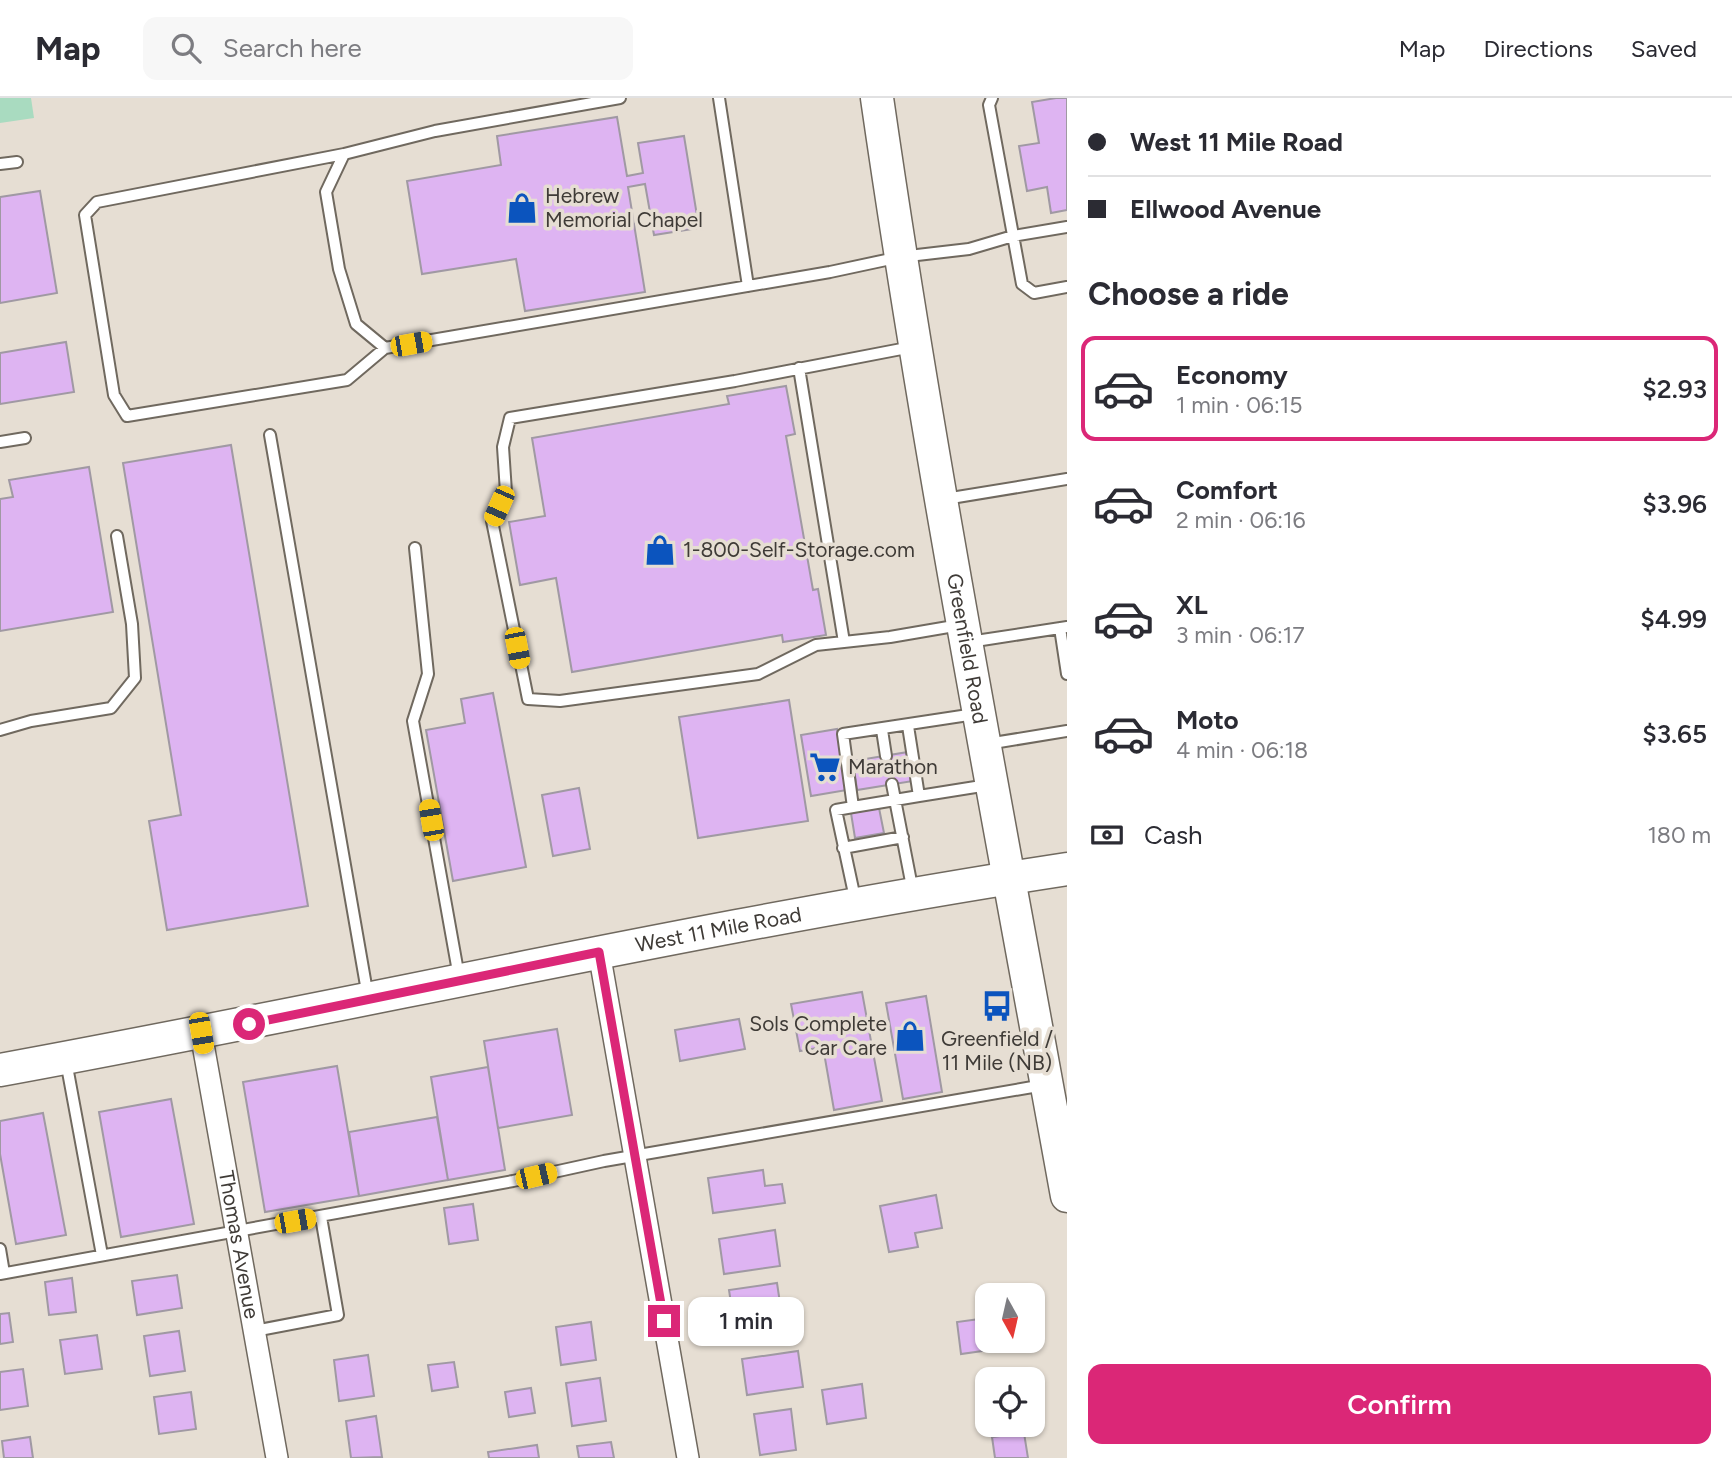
<!DOCTYPE html>
<html lang="en">
<head>
<meta charset="utf-8">
<style>
	:root { --surface:#fff; --page:#f7f7f7; --text:#2b2b33; --muted:#7c7c81; --line:#e1e1e2; --accent:#db2777 }
	body { margin:0; font-family:Figtree,sans-serif; background:var(--page); color:var(--text); height:100vh; display:flex; flex-direction:column; font-size:26px; white-space:nowrap }
	* { box-sizing:border-box; margin:0 }
	p { font-size:23px; color:var(--muted) }
	.icon { flex:none; width:38px; height:38px; fill:none; stroke:currentColor; stroke-width:2; stroke-linecap:round; stroke-linejoin:round }
	.map { position:relative; flex:1; overflow:hidden }
	.details { display:flex; flex-direction:column; background:var(--surface); width:665px }
	.details>* { flex:none }
	.hud { display:grid; align-content:center; height:154px; padding:0 21px; background:var(--surface) }
	.needle { width:46px; rotate:172deg }
	.tools { position:absolute; left:975px; top:1185px; display:grid; gap:14px }
	.tools a { display:grid; place-items:center; width:70px; height:70px; border-radius:14px; background:var(--surface); box-shadow:0 2px 5px #0004; font-size:35px }
	.end { position:absolute; width:32px; height:32px; margin:-16px; border:9px solid #db2777; background:#fff; box-shadow:0 0 0 4px #fff }
	.from { border-radius:50% }
	.bubble { position:absolute; height:49px; border-radius:14px; background:var(--surface); box-shadow:0 2px 5px #0004; font-size:23px; font-weight:600; line-height:49px; text-align:center }
	.car { position:absolute; width:21px; height:42px; margin:-21px -10px; border-radius:9px; box-shadow:0 0 5px 2px #0007; background:linear-gradient(#f5c518 24%,#345 0 40%,#f5c518 0 76%,#345 0 86%,#f5c518 0) }
	.hud b { display:flex; align-items:center; gap:24px; height:66px; font-size:26px }
	.hud b+b { border-top:2px solid var(--line) }
	.hud i { width:18px; height:18px; background:var(--text) }
	ul { padding:0; list-style:none }
	li { display:flex; align-items:center; gap:21px; height:105px; margin:0 14px 10px; padding:0 7px; border:4px solid transparent; border-radius:14px }
	li div { flex:1 }
	li b { display:block; font-size:26px }
	li em { font-style:normal; font-weight:600 }
	li.on { border-color:var(--accent) }
	li>.icon { width:63px; height:63px; stroke-width:1.5 }
	h2 { padding:0 21px; font-size:32px; line-height:84px }
	.pay { display:flex; align-items:center; gap:18px; height:77px; padding:0 21px; font-size:26px }
	.pay p { margin-inline-start:auto }
	.button { display:flex; gap:14px; margin-top:auto; padding:14px 21px }
	.button a { flex:1; height:80px; border-radius:14px; background:var(--accent); color:#fff; font-size:28px; font-weight:600; line-height:80px; text-align:center }
	header { display:flex; align-items:center; gap:42px; box-sizing:border-box; height:98px; padding:0 35px; background:var(--surface); border-bottom:2px solid var(--line) }
	header strong { font-size:33px }
	nav { display:flex; gap:38px; margin-inline-start:auto; font-size:24px }
	.search { width:490px; height:63px; background:var(--page); display:flex; align-items:center; gap:18px; box-sizing:border-box; padding:0 24px; border-radius:14px; color:var(--muted); font-size:26px }
	main { display:flex; flex:1; min-height:0 }
	.map>svg:first-child { display:block }
</style>
</head>
<body>
<header>
<strong>Map</strong>
<div class="search"><svg class="icon" aria-label="search" viewBox="0 0 24 24"><circle cx="10" cy="10" r="6"/><path d="M15 15l6 6"/></svg>Search here</div>
<nav><a>Map</a><a>Directions</a><a>Saved</a></nav>
</header>
<main>
<div class="map">
<svg width="1067" height="1360" viewBox="0 0 1067 1360">
	<rect width="100%" height="100%" fill="#e6ded3"/>
	<path fill="#a9dbc0" d="M0,0H31L34,20L0,25Z"/>
	<path fill="#deb4f2" stroke="#a099a3" stroke-width="2" d="M1056,0H1067V112L1051,115L1047,89L1027,93L1019,48L1039,45L1032,4Z
		M617,19L627,78L643,75L638,45L684,38L699,130L654,137L645,86L628,89L645,194L525,213L516,161L422,176L407,83L501,67L497,38Z
		M40,93L57,195L0,205V99Z
		M66,244L74,294L0,306V255Z
		M786,288L795,336L786,338L813,492L818,491L826,537L783,544L782,537L572,574L556,480L520,487L509,424L545,418L532,340L729,306L727,298Z
		M231,347L308,808L167,832L149,723L181,717L123,365Z
		M89,369L113,514L0,533V401L13,399L9,382Z
		M493,595L526,769L453,783L426,632L465,625L461,601Z
		M789,602L808,723L698,740L679,619Z
		M837,631L847,692L811,698L801,637Z
		M908,654L913,683L857,692L853,663Z
		M579,690L590,751L553,758L542,697Z
		M879,710L884,735L855,740L851,715Z
		M862,894L882,1003L834,1012L823,949L800,953L791,906Z
		M926,898L942,994L903,1001L886,905Z
		M739,921L745,951L680,963L675,932Z
		M557,931L572,1017L498,1030L484,943Z
		M337,968L359,1098L265,1114L243,984Z
		M488,969L505,1072L448,1082L431,979Z
		M171,1001L194,1126L121,1139L99,1014Z
		M43,1015L66,1137L16,1146L0,1056V1023Z
		M437,1019L448,1082L359,1098L349,1034Z
		M763,1072L765,1088L782,1086L785,1105L713,1115L708,1080Z
		M936,1097L942,1130L915,1135L918,1149L889,1154L880,1108Z
		M473,1106L478,1142L449,1146L444,1110Z
		M775,1132L780,1168L724,1176L719,1141Z
		M177,1177L182,1210L137,1217L132,1183Z
		M72,1180L76,1214L49,1217L45,1184Z
		M777,1185L783,1225L735,1232L729,1192Z
		M9,1215L13,1244L0,1246V1216Z
		M987,1220V1242H1010L1011,1249L961,1256L957,1224Z
		M591,1224L596,1262L561,1267L556,1229Z
		M179,1233L185,1273L150,1278L144,1238Z
		M97,1237L102,1271L65,1276L60,1242Z
		M798,1253L803,1289L747,1297L742,1261Z
		M368,1257L374,1298L339,1303L334,1262Z
		M454,1264L458,1289L432,1293L428,1267Z
		M23,1271L28,1308L0,1312V1274Z
		M1017,1272L1018,1281H987V1316L982,1277Z
		M600,1280L606,1323L572,1328L566,1285Z
		M862,1286L866,1320L827,1326L822,1292Z
		M531,1290L535,1315L509,1319L505,1294Z
		M191,1294L196,1331L159,1336L154,1299Z
		M791,1311L796,1352L760,1357L754,1316Z
		M376,1318L382,1359L351,1360L346,1323Z
		M1024,1335L1028,1360H995L992,1339Z
		M30,1339L33,1360H4L2,1343Z
		M611,1344L614,1360H579L577,1348Z
		M537,1347L539,1360H489L488,1354Z"/>
	<g fill="none" stroke-linecap="round" stroke-linejoin="round">
		<defs>
			<path id="lane" d="M620,0L435,33L344,56L97,104L85,117L114,297L127,318L347,282L385,250L830,174L900,159L969,151L1013,138L1067,129
				M719,0L748,188
				M992,0L989,7L1022,186L1034,195L1067,189
				M344,56L326,94L339,171L356,226L385,250
				M0,66L17,64
				M912,249L735,283L510,320L503,349L506,394L492,423L528,601L560,603L758,576L816,547L890,539L960,527
				M799,270L844,544
				M270,337L368,899
				M0,344L25,340
				M945,401L1067,381
				M415,450L428,576L413,623L459,879
				M1060,530L1067,576
				M969,544L1067,529
				M908,628L919,698L988,687
				M0,632L31,623L111,610L135,580L132,526L117,438
				M882,632L886,658
				M987,646L1067,633
				M892,686L913,794
				M853,709L919,698
				M843,750L903,739
				M856,805L836,712L853,709L843,636L975,616
				M66,963L102,1157
				M0,1151L4,1175
				M0,1176L513,1083L604,1063L1044,987
				M254,1233L338,1217L321,1119"/>
			<g id="street">
				<path d="M599,854L688,1360"/>
				<path id="s1" d="M201,935L277,1360"/>
			</g>
			<g id="secondary">
				<path id="s2" d="M877,0C930,368 1001,733 1067,1098"/>
				<path id="s3" d="M0,972C356,907 709,826 1067,771"/>
			</g>
		</defs>
		<use href="#lane" stroke="#70695f" stroke-width="14"/>
		<use href="#street" stroke="#70695f" stroke-width="24"/>
		<use href="#secondary" stroke="#70695f" stroke-width="35"/>
		<use href="#lane" stroke="#fff" stroke-width="10"/>
		<use href="#street" stroke="#fff" stroke-width="21"/>
		<use href="#secondary" stroke="#fff" stroke-width="32"/>
	</g>
	<g fill="none" stroke-linecap="round" stroke-linejoin="round">
		<path stroke="#db2777" stroke-width="9" d="M249,926L599,854L664,1223"/>
	</g>
	<defs>
		<symbol id="shop-bare" viewBox="-9 -9 18 18"><path d="M-5-2.5h2.3a2.7 3.5 0 0 1 5.4 0H5L5.5 6h-11ZM-1.5-2.5h3a1.5 2.3 0 0 0-3 0Z" fill="#0b54be" stroke="#e6ded3" stroke-width="2.5" paint-order="stroke"/></symbol>
		<symbol id="supermarket-bare" viewBox="-9 -9 18 18"><path d="M-6-5.5h2.5l.6 2H6L4.5 2H-2.5L-4.4-4H-6ZM-1.5 3.2a1.3 1.3 0 1 0 .1 0ZM3 3.2a1.3 1.3 0 1 0 .1 0Z" fill="#0b54be" stroke="#e6ded3" stroke-width="2.5" paint-order="stroke"/></symbol>
		<symbol id="bus-bare" viewBox="-9 -9 18 18"><path d="M-5-6H5V4H4V6H2V4H-2V6H-4V4H-5ZM-3.5-4V0h7V-4ZM-3.5 1.2v1.5H-2V1.2ZM2 1.2v1.5H3.5V1.2Z" fill="#0b54be" stroke="#e6ded3" stroke-width="2.5" paint-order="stroke"/></symbol>
	</defs>
	<g fill-rule="evenodd">
		<use href="#shop-bare" x="500" y="88" width="44" height="44"/>
		<use href="#shop-bare" x="638" y="430" width="44" height="44"/>
		<use href="#supermarket-bare" x="803" y="647" width="44" height="44"/>
		<use href="#bus-bare" x="975" y="886" width="44" height="44"/>
		<use href="#shop-bare" x="888" y="916" width="44" height="44"/>
	</g>
	<g text-anchor="middle" stroke-width="7" stroke-linejoin="round" paint-order="stroke">
		<g font-size="21" fill="#3f3b37" stroke="#e6ded3" text-anchor="start">
			<text x="545" y="105">Hebrew<tspan x="545" dy="24">Memorial Chapel</tspan></text>
			<text x="683" y="459">1-800-Self-Storage.com</text>
			<text x="848" y="676">Marathon</text>
			<text x="887" y="933" text-anchor="end">Sols Complete<tspan x="887" dy="24">Car Care</tspan></text>
			<text x="997" y="948" text-anchor="middle">Greenfield /<tspan x="997" dy="24">11 Mile (NB)</tspan></text>
		</g>
		<g font-size="21" fill="#3f3b37" stroke="#e6ded3">
			<text dy="7" stroke="none"><textPath href="#s2" startOffset="558">Greenfield Road</textPath></text>
			<text dy="7" stroke="none"><textPath href="#s3" startOffset="732">West 11 Mile Road</textPath></text>
			<text dy="7" stroke="none"><textPath href="#s1" startOffset="215">Thomas Avenue</textPath></text>
		</g>
	</g>
</svg>
<div class="tools">
<a><svg class="needle" viewBox="-14 -14 28 28"><path d="M0-13l5 13h-10z" fill="#e53935"/><path d="M0 13l5-13h-10z" fill="#7c7c81"/></svg></a>
<a><svg class="icon" aria-label="locate" viewBox="0 0 24 24"><circle cx="12" cy="12" r="6"/><path d="M12 2v4M12 18v4M2 12h4M18 12h4"/></svg></a>
</div>
<i class="end from" style="left:249px;top:926px"></i>
<i class="end" style="left:664px;top:1223px"></i>
<div class="bubble" style="left:688px;top:1199px;width:116px">1 min</div>
<i class="car" style="left:411px;top:246px;rotate:80deg"></i>
<i class="car" style="left:499px;top:408px;rotate:204deg"></i>
<i class="car" style="left:517px;top:550px;rotate:169deg"></i>
<i class="car" style="left:431px;top:722px;rotate:350deg"></i>
<i class="car" style="left:201px;top:935px;rotate:170deg"></i>
<i class="car" style="left:536px;top:1078px;rotate:77deg"></i>
<i class="car" style="left:295px;top:1123px;rotate:80deg"></i>
</div>
<section class="details">
<div class="hud">
<b><i class="from"></i>West 11 Mile Road</b>
<b><i></i>Ellwood Avenue</b>
</div>
<h2>Choose a ride</h2>
<ul>
<li class="on"><svg class="icon" aria-label="car" viewBox="0 0 24 24"><path d="M5 17H2v-5l4-1 3-4h7l3 4 3 1v5h-3M9 17h6M6 11h13"/><circle cx="7" cy="17" r="2"/><circle cx="17" cy="17" r="2"/></svg><div><b>Economy</b><p>1 min · 06:15</p></div><em>$2.93</em></li>
<li><svg class="icon" aria-label="car" viewBox="0 0 24 24"><path d="M5 17H2v-5l4-1 3-4h7l3 4 3 1v5h-3M9 17h6M6 11h13"/><circle cx="7" cy="17" r="2"/><circle cx="17" cy="17" r="2"/></svg><div><b>Comfort</b><p>2 min · 06:16</p></div><em>$3.96</em></li>
<li><svg class="icon" aria-label="car" viewBox="0 0 24 24"><path d="M5 17H2v-5l4-1 3-4h7l3 4 3 1v5h-3M9 17h6M6 11h13"/><circle cx="7" cy="17" r="2"/><circle cx="17" cy="17" r="2"/></svg><div><b>XL</b><p>3 min · 06:17</p></div><em>$4.99</em></li>
<li><svg class="icon" aria-label="car" viewBox="0 0 24 24"><path d="M5 17H2v-5l4-1 3-4h7l3 4 3 1v5h-3M9 17h6M6 11h13"/><circle cx="7" cy="17" r="2"/><circle cx="17" cy="17" r="2"/></svg><div><b>Moto</b><p>4 min · 06:18</p></div><em>$3.65</em></li>
</ul>
<div class="pay"><svg class="icon" aria-label="cash" viewBox="0 0 24 24"><path d="M3 7h18v10H3z"/><circle cx="12" cy="12" r="2"/></svg>Cash<p>180 m</p></div>
<div class="button"><a>Confirm</a></div>
</section>
</main>
</body>
</html>
